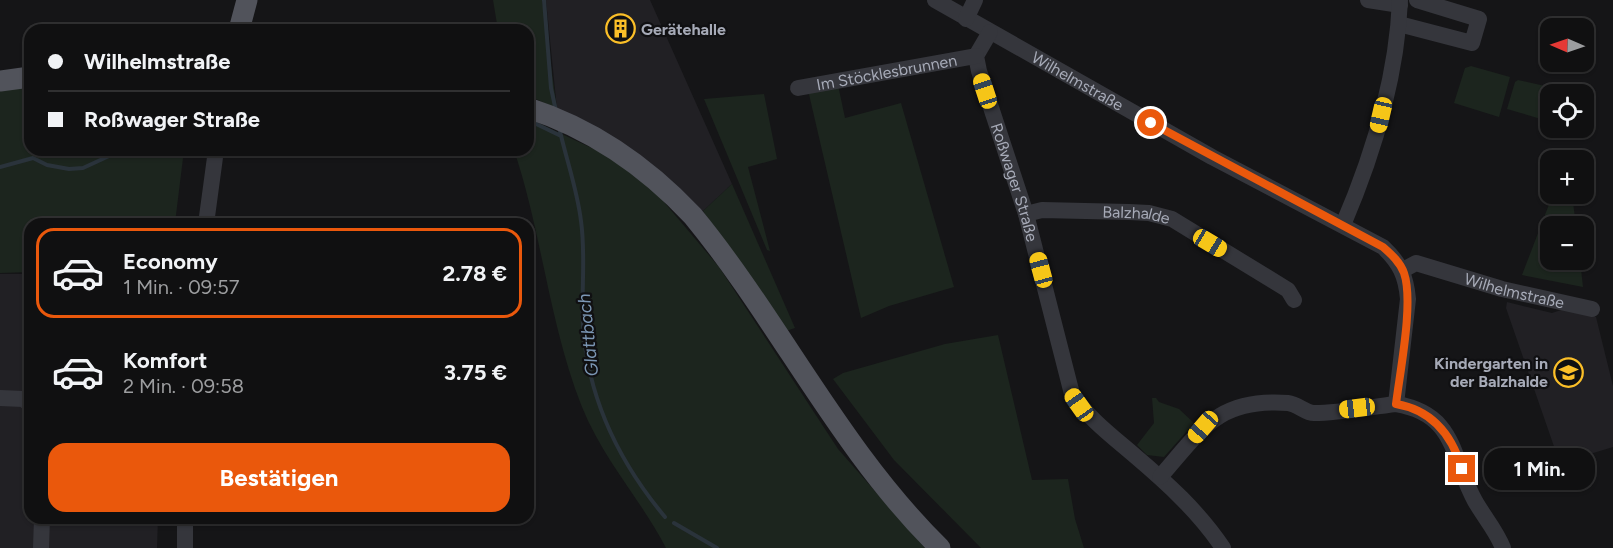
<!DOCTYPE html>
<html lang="de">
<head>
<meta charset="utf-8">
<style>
	:root { --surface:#101011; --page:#1e1e1f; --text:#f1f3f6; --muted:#9c9d9f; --line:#303031; --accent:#ea580c }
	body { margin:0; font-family:Figtree,sans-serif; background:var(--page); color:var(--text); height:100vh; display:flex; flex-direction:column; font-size:22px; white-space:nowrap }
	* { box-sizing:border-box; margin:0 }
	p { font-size:20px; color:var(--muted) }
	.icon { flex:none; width:33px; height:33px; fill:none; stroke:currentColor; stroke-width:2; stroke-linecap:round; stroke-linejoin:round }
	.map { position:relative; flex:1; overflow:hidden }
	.sheet { position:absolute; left:24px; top:218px; width:510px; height:306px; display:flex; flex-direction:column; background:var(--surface); border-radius:18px; box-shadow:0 2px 4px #0004,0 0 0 2px var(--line) }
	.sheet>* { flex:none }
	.banner { position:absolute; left:24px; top:24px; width:510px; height:132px; border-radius:18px; box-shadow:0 2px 4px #0004,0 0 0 2px var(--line); display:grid; align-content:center; height:132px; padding:0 24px; background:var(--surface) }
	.needle { width:39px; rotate:272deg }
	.buttons { position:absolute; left:1540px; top:18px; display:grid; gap:12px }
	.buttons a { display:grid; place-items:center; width:54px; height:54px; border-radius:12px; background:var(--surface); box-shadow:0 2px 4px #0004,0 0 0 2px var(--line); font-size:30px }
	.end { position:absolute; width:27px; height:27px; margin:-14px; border:8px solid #ea580c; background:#fff; box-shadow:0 0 0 3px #fff }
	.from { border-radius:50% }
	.bubble { position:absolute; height:42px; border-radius:18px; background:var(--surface); box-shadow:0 2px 4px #0004,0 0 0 2px var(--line); font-size:20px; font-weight:700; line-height:42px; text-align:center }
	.car { position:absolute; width:18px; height:36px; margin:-18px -9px; border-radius:8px; box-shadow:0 0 4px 2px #0007; background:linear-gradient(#f5c518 24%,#345 0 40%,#f5c518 0 76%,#345 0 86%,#f5c518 0) }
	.banner b { display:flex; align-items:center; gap:21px; height:57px; font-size:22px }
	.banner b+b { border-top:2px solid var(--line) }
	.banner i { width:15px; height:15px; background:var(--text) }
	ul { padding:10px 0 0; list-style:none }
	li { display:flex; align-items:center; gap:18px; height:90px; margin:0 12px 9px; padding:0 12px; border:3px solid transparent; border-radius:18px }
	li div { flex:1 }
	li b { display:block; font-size:22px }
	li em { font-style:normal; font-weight:700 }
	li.active { border-color:var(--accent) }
	li>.icon { width:54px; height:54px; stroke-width:1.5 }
	.cta { display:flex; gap:12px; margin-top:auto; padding:12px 24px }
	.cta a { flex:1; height:69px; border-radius:18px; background:var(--accent); color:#fff; font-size:24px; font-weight:700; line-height:69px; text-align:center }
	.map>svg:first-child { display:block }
</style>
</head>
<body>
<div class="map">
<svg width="1613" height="548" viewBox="0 0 1613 548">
	<rect width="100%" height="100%" fill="#151517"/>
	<path fill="#212024" d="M546,0H650L732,184L703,211L557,109Z
		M0,274H30V518H158L157,548H0Z
		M1507,302L1552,313L1564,309L1596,317L1613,386V447L1567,461L1558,458L1506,308Z"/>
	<path fill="#1c251e" d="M493,0H542L557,109L536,99L532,120L613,158L653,189L719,267L838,449L925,548H666C640,498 604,461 582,407C549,324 542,233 514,150H528V30H498Z
		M1471,66L1510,77L1499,117L1454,103L1465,68Z
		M1518,80L1558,89L1559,94H1551V122L1507,109L1515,82Z
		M30,83V150H184L175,223L30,224V272L0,273V87Z
		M838,85L845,118L901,103L954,287L889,306L861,318L808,90Z
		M764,94L777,159L748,167L770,251L767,250L704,99Z
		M732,184L795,328L783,332L703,211Z
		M1553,194H1572L1576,226H1551V260H1580L1583,287L1522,275Z
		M998,335L1032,480L1068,479L1075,519L1084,548H981L894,460L833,379L843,373L945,344Z
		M1152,398H1156L1159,402L1179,409L1194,423L1164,457L1147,455L1137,445L1154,423Z"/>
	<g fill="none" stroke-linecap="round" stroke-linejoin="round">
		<path stroke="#2a333b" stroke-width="4" d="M544,0L551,88L556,111
			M528,120L561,136
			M559,127C566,159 577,188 581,221C586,256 581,291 583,326C588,398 619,462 665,517
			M0,167L33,158L47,165L69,169L83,168L122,150
			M674,523L717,548"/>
		<g stroke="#35363c" stroke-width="16">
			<path id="s1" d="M935,0L1212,157L1383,247C1400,263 1406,276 1408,299L1396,404"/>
			<path d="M1368,0L1400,5"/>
			<path d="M966,19L975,0"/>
			<path d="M1399,24L1472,43L1479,19L1417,0"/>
			<path id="s2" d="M990,32L976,56L979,71L1026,214L1072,394C1088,418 1112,436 1134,455C1167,483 1199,512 1223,548"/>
			<path id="s3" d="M798,88L976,56"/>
			<path id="s4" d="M1026,214L1042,210L1129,212L1149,213L1172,219L1288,290L1294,300"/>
			<path d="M206,224L216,150"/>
			<path d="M1343,225C1373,155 1397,76 1400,0"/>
			<path id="s5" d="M1403,270L1416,263L1502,289L1592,309"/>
			<path d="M0,398L23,399L30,404"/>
			<path d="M1160,477C1202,429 1218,398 1288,403C1298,404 1305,413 1314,413C1341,413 1369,407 1396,404C1457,414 1451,458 1475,501C1484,517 1496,530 1503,548"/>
			<path d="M41,548L42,518"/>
			<path d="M185,548V518"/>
		</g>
		<path stroke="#51535b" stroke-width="21" d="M239,30L247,0
			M0,81L30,77
			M528,108C593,129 646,166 693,216C780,322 840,450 940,548"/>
	</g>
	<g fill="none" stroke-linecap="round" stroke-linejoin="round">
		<path stroke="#ea580c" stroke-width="8" d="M1151,123L1383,247C1391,254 1400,262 1404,273C1414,302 1400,371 1396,404C1432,410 1452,435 1462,469"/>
	</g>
	<defs>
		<symbol id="building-ring" viewBox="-11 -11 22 22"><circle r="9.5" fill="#101012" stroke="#fbbf28" stroke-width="1.5"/><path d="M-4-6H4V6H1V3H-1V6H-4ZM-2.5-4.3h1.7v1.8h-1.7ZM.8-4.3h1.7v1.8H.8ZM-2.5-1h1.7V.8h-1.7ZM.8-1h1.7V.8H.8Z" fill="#fbbf28"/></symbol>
		<symbol id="school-ring" viewBox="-11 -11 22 22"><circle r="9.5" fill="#101012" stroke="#fbbf28" stroke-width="1.5"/><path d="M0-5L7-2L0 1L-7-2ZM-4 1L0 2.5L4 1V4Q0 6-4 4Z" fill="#fbbf28"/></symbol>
	</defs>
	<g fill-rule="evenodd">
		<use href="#building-ring" x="604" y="12" width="33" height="33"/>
		<use href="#school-ring" x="1552" y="356" width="33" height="33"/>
	</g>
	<g text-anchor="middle" stroke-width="4.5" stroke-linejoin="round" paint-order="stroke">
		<g font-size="16" font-weight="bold" fill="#a6aab7" stroke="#101012" text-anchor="start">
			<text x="641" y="35">Gerätehalle</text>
			<text x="1548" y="369" text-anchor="end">Kindergarten in<tspan x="1548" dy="18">der Balzhalde</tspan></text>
		</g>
		<g font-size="16" fill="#a6aab7" stroke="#101012">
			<text dy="6" stroke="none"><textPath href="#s3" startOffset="90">Im Stöcklesbrunnen</textPath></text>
			<text dy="6" stroke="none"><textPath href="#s1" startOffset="164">Wilhelmstraße</textPath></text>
			<text dy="6" stroke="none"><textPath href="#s2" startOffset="160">Roßwager Straße</textPath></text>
			<text dy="6" stroke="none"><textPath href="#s4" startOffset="111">Balzhalde</textPath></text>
			<text dy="6" stroke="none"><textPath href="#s5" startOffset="117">Wilhelmstraße</textPath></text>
		</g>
		<g font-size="18" font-style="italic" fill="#7b96b4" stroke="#101012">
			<text transform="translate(588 335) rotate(-96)" y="6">Glattbach</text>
		</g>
	</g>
</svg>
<div class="buttons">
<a><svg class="needle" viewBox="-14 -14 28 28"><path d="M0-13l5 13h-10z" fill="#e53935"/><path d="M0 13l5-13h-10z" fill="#9c9d9f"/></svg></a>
<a><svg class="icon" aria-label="locate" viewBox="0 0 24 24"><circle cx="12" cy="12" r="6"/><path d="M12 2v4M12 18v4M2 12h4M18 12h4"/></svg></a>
<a>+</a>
<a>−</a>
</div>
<i class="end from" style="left:1151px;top:123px"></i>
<i class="end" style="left:1462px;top:469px"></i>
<div class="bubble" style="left:1484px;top:448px;width:111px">1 Min.</div>
<i class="car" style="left:985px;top:91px;rotate:342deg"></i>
<i class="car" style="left:1381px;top:115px;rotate:193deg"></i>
<i class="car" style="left:1210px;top:243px;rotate:121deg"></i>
<i class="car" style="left:1041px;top:270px;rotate:345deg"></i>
<i class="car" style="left:1079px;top:405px;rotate:325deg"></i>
<i class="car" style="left:1357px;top:408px;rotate:263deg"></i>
<i class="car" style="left:1203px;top:427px;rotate:221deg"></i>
<div class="banner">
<b><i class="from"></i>Wilhelmstraße</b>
<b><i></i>Roßwager Straße</b>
</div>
<section class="sheet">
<ul>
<li class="active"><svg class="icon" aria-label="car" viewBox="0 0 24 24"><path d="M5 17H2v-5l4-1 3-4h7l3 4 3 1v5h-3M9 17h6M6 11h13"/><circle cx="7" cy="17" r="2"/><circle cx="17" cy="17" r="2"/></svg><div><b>Economy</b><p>1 Min. · 09:57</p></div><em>2.78 €</em></li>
<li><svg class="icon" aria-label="car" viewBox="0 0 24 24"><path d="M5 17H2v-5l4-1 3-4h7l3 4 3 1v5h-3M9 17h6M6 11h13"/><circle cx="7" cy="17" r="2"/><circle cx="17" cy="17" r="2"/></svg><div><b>Komfort</b><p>2 Min. · 09:58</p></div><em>3.75 €</em></li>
</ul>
<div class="cta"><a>Bestätigen</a></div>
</section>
</div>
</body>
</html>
